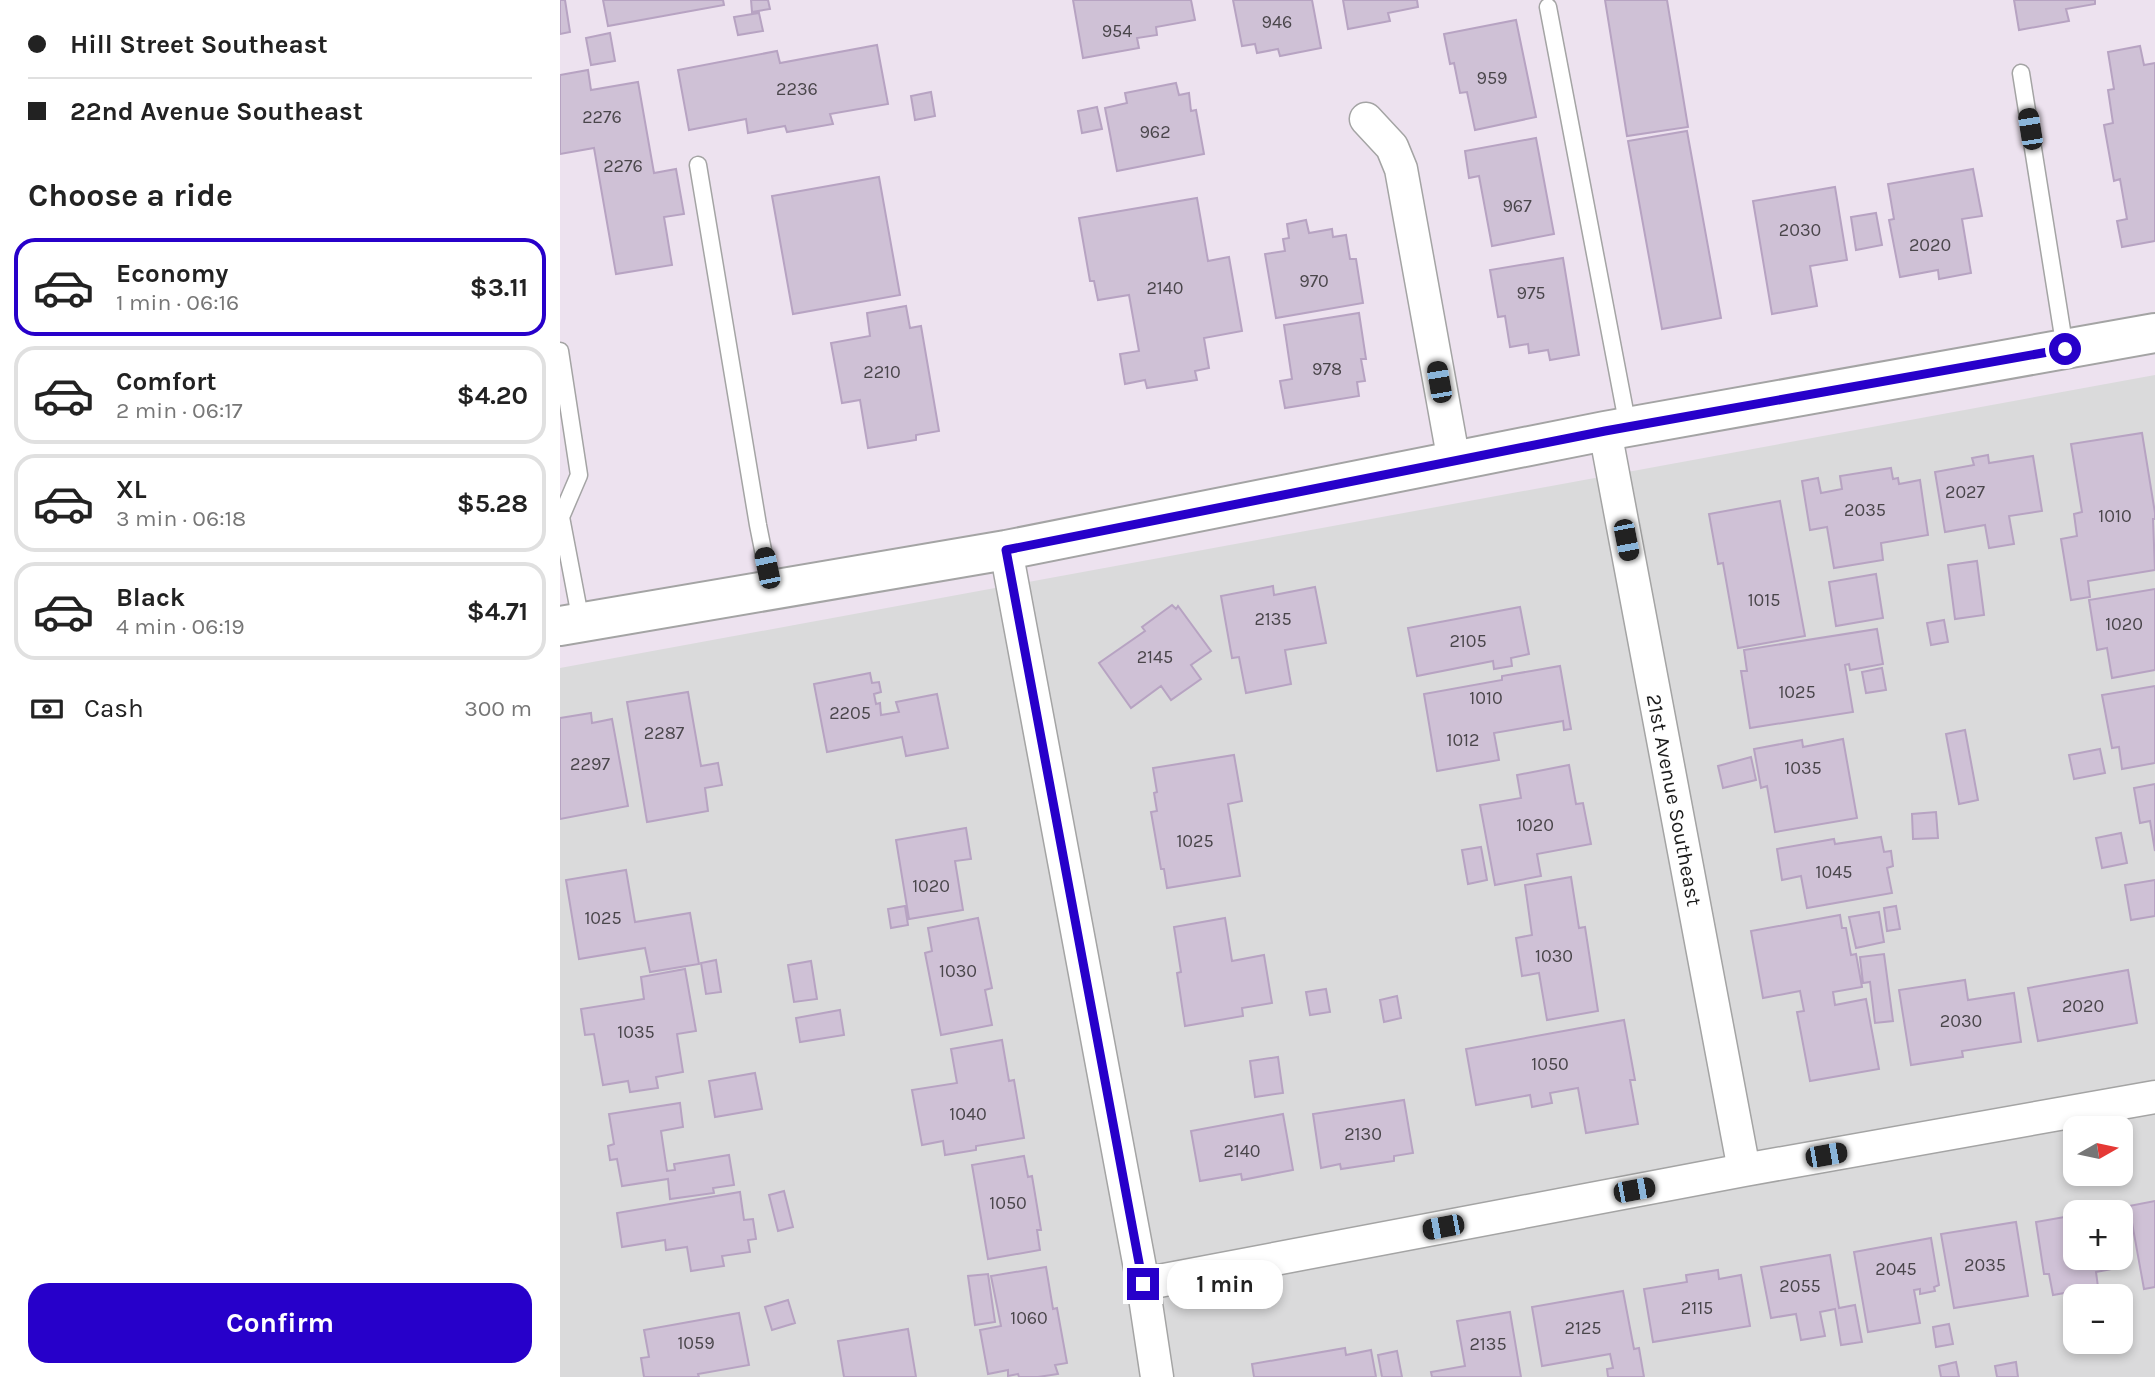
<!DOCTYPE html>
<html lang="en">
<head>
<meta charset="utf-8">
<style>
	:root { --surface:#fff; --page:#f6f6f6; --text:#222; --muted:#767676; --line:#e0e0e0; --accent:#2700ca }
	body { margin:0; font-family:Karla,sans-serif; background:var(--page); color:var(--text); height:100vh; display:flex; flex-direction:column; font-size:26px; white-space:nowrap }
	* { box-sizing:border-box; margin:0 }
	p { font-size:23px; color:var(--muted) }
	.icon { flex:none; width:38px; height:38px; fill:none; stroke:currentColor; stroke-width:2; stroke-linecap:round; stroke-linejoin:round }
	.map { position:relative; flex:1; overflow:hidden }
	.sheet { display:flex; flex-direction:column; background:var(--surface); width:560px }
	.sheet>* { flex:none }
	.guide { display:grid; align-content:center; height:154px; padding:0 28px; background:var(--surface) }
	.needle { width:46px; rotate:81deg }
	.tools { position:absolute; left:1503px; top:1116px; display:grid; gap:14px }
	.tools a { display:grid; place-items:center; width:70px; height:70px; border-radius:14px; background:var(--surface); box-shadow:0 4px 10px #0003; font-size:35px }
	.end { position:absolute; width:32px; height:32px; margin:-16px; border:9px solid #2700ca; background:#fff; box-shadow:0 0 0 4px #fff }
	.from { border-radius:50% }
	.bubble { position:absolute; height:49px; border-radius:21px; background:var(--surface); box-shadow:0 4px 10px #0003; font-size:23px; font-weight:700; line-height:49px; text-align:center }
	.car { position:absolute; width:21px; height:42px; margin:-21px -10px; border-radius:9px; box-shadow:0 0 5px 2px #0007; background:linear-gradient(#222 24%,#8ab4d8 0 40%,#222 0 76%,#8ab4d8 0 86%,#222 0) }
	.guide b { display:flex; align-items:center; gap:24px; height:66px; font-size:26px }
	.guide b+b { border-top:2px solid var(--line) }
	.guide i { width:18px; height:18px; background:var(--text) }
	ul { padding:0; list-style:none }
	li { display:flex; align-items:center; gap:21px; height:98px; margin:0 14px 10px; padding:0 14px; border:4px solid var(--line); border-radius:21px }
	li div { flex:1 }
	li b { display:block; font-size:26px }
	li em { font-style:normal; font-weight:700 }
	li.current { border-color:var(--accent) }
	li>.icon { width:63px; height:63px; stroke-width:1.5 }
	h2 { padding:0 28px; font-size:32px; line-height:84px }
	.pay { display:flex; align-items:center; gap:18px; height:77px; padding:0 28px; font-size:26px }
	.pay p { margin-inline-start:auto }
	.cta { display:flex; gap:14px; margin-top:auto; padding:14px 28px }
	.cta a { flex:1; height:80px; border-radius:21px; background:var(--accent); color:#fff; font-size:28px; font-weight:700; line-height:80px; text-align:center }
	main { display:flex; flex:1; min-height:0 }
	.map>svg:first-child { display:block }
</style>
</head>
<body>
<main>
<section class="sheet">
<div class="guide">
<b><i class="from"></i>Hill Street Southeast</b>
<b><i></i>22nd Avenue Southeast</b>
</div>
<h2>Choose a ride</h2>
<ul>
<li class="current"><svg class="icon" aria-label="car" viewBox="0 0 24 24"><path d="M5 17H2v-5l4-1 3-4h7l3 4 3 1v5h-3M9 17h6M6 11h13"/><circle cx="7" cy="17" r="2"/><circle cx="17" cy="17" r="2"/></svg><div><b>Economy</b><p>1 min · 06:16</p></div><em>$3.11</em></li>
<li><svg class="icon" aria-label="car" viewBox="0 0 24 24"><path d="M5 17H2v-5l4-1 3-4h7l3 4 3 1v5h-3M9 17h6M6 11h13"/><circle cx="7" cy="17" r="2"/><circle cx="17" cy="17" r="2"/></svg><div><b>Comfort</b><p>2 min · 06:17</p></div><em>$4.20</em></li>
<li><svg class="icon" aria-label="car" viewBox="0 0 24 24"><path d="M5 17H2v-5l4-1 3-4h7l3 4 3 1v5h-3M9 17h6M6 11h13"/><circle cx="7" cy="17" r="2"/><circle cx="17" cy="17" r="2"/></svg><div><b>XL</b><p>3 min · 06:18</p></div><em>$5.28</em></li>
<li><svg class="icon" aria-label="car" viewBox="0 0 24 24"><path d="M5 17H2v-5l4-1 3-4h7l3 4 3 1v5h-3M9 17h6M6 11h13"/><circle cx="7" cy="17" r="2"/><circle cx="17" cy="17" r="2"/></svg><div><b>Black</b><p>4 min · 06:19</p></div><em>$4.71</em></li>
</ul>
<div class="pay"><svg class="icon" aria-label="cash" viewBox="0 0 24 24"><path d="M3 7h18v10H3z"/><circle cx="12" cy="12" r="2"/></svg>Cash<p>300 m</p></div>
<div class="cta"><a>Confirm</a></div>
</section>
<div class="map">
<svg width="1595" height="1377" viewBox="0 0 1595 1377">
	<rect width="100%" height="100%" fill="#ede2ef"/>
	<path fill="#dadadb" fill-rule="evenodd" d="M1595,375V1377H0V668ZM1516,1129H1561V1174H1516ZM1516,1213H1561V1258H1516ZM1516,1297H1561V1342H1516Z"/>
	<path fill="#cfc1d6" stroke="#b7a3c2" stroke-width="2" d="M0,0H5L10,32L0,34Z
		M43,0H163L164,5L48,26Z
		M191,0H208L210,9L192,12Z
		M513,0H631L635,20L596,27L597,35L577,38L579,48L523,58Z
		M673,0H752L761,48L720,56L718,49L697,53L695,44L682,46Z
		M783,0H857L858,7L828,13L830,21L788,29Z
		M1045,0H1107L1128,127L1067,136Z
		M1454,0H1535V4L1506,9L1509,21L1459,30Z
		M199,13L203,31L178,35L174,17Z
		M956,20L976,117L915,130L907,92L900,93L894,63L890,64L884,34Z
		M50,33L55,61L31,65L26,38Z
		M317,45L328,104L270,114L273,124L227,132L225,126L188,133L186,119L129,130L118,70L217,51L220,63Z
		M1580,46L1584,65L1595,63V241L1562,247L1557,221L1567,219L1560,179L1554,181L1544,125L1553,123L1548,90L1554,89L1548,52Z
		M28,70L31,90L78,82L94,173L116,169L124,214L104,217L112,265L56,274L34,148L0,154V75Z
		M616,83L619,95L629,93L631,111L636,110L644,154L557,171L545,108L567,103L565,93Z
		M371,92L375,116L355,120L351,96Z
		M537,107L542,129L522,133L518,111Z
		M1127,131L1161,318L1102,329L1068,141Z
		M976,138L994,234L932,246L919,176L909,178L905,151Z
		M1413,169L1422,216L1402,219L1411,273L1379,279L1378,270L1340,277L1329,220L1334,219L1328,184Z
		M319,177L340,295L233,314L212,196Z
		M1275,187L1287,260L1250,266L1257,306L1212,314L1193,201Z
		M637,198L648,261L669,257L682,331L644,338L649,368L635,371L637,380L587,388L585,380L565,384L560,354L579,351L569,295L538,300L534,281H530L519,218Z
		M1316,213L1322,245L1296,250L1291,217Z
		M746,220L749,233L772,229L773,237L786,235L790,259H796L803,303L716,318L705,254L725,251L723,239L729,238L727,224Z
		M1003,258L1019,355L990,360L988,350L969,353L968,344L950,347L945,316L938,317L930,270Z
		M346,306L350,328L361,326L379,431L356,435V440L308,448L300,400L282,403L271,343L310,336L307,313Z
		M799,313L806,359H801L805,381L797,382L799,396L725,408L720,381L732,379L724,325Z
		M1582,433L1595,513V519H1593L1595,570L1528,581L1530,597L1511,600L1501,539L1517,536L1514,514L1522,512L1511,444Z
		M1428,455L1429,463L1473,456L1482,511L1449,516L1454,544L1429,548L1425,525L1385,532L1375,472L1414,465L1412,458Z
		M1331,468L1333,479L1338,478L1339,484L1360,480L1368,535L1321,543L1323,560L1274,568L1267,527L1250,530L1242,481L1258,478L1261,493L1282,489L1280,476Z
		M1220,501L1245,636L1178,648L1163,563L1158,564L1149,514Z
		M1417,561L1424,615L1395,619L1388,565Z
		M1316,574L1323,618L1276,626L1269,582Z
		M713,586L714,595L755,587L766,643L725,650L731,684L686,693L679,657L672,658L661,596Z
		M1595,589V670L1552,678L1547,648L1537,650L1529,600Z
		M612,605L616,609L618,606L651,651L631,665L641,679L611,700L601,686L571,708L539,663L585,631L582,627Z
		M960,607L969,654L951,658L952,666L934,669L933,661L857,676L848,628Z
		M1384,620L1388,642L1371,645L1367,623Z
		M1317,629L1323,664L1290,670L1289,664L1285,665L1293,712L1190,728L1181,671H1187L1184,650Z
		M1000,666L1011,729L1004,730L1003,721L934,733L939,760L877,771L864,694L942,680V676Z
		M1322,668L1326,690L1306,693L1302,672Z
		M310,673L312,683L319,682L321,692L314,694L316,704L320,703L321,715L339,712L336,702L377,694L388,748L346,756L342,737L267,752L254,684Z
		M1595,686V763L1562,769L1559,747L1552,748L1542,695Z
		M128,692L141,766L158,763L162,785L145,788L148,811L87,822L67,702Z
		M31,713L32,723L52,719L68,806L0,819V718Z
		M1405,730L1418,800L1399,804L1386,734Z
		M1283,739L1297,818L1215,832L1207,786L1201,788L1194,749L1242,740L1243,747Z
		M1540,749L1545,773L1514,779L1509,755Z
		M674,755L682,801L668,804L680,876L607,888L604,869H601L591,812L597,811L594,793L597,792L593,768Z
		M1191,757L1196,780L1163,788L1158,766Z
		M1009,765L1016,804L1023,803L1031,844L977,854L981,876L935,885L920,805L961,798L957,775Z
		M1595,784V851L1590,821L1580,823L1574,788Z
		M1376,812L1378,838L1353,839L1352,814Z
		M406,828L411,859L395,861L403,910L349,919L336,840Z
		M1561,833L1567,863L1542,868L1536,838Z
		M1321,837L1324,852L1331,851L1333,866L1327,868L1332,893L1247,908L1241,876L1222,880L1217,849L1274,839L1275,844Z
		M921,847L927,880L908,884L902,850Z
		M66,870L75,922L130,913L139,964L90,972L85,948L19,959L6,880Z
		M1011,877L1019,928L1025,927L1038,1011L987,1020L979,973L962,976L956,938L972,935L965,885Z
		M1595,880V916L1571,920L1565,885Z
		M345,906L348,925L331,928L328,909Z
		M1336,906L1340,929L1327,931L1324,908Z
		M1319,912L1324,942L1296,948L1289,917Z
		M1280,915L1282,928H1286L1291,955L1296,954L1302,987L1273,992L1275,1005L1306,999L1319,1069L1250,1081L1237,1012L1244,1011L1240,991L1203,998L1191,931Z
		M418,918L432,988L425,990L432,1025L381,1035L365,953L372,951L368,928Z
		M665,918L672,961L704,955L712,1003L682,1008L683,1016L625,1026L617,973L621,972L614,927Z
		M1324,954L1333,1021L1315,1023L1310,982L1303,983L1300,957Z
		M156,960L161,992L146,994L141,963Z
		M251,961L257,999L234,1002L228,965Z
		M125,969L136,1031L117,1034L123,1072L96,1077L98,1088L70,1092L68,1081L43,1085L34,1034L25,1035L21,1009L84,999L81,977Z
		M1568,970L1577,1023L1478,1041L1468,988Z
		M1405,980L1408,1000L1454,993L1461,1042L1402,1051L1403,1057L1351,1065L1339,990Z
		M766,989L770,1012L750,1015L746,992Z
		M837,996L841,1018L824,1022L820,1000Z
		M280,1010L284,1035L240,1042L236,1018Z
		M1064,1020L1075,1080H1070L1078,1124L1026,1133L1018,1088L990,1093L992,1103L972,1107L970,1095L916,1105L906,1049Z
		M442,1040L449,1081L454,1080L464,1138L416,1146V1150L385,1155L383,1141L362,1145L352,1090L397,1083L391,1049Z
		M718,1057L723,1093L695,1097L690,1061Z
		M195,1073L202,1109L155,1117L149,1081Z
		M844,1100L853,1153L834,1156V1161L781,1169L780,1164L761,1168L753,1114Z
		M120,1103L123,1127L101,1131L107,1171L115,1170L114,1164L169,1155L174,1185L153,1188L154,1193L110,1199L108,1179L62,1186L57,1159L50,1160L48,1146L54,1144L49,1114Z
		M723,1114L733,1170L682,1180L681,1174L640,1181L631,1131Z
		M464,1156L468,1177L472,1176L481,1230H477L480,1250L428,1259L412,1165Z
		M224,1191L233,1227L218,1231L209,1195Z
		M180,1192L184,1220L193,1219L196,1239L188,1240L190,1252L162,1256L164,1266L131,1271L127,1247L106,1250L105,1240L62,1247L57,1213Z
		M1595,1201V1287L1584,1289L1569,1206Z
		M1551,1204L1552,1213H1518L1517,1210Z
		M1516,1215V1258H1560V1261L1556,1262L1557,1268L1536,1272L1538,1287L1493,1295L1489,1274H1484L1476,1222Z
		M1456,1222L1468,1296L1394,1308L1381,1234Z
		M1371,1238L1379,1285L1374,1287L1375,1291L1360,1294V1289L1354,1290L1360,1323L1308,1332L1294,1252Z
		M1270,1255L1279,1308L1295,1305L1302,1342L1281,1345L1275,1309L1260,1312L1265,1336L1241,1340L1236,1314L1211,1318L1201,1267Z
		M486,1267L493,1309L497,1308L507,1363L495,1365L498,1374L478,1377H459L458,1374L448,1376V1370L428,1374L420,1330L441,1326L431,1276Z
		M1158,1270L1159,1279L1181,1275L1190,1326L1093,1342L1084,1289L1127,1282L1126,1275Z
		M428,1274L435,1322L415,1325L408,1276Z
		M1063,1291L1074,1349L1079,1348L1084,1377H1048L1047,1369L1053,1368L1050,1354L982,1366L972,1307Z
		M228,1300L235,1323L212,1330L205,1307Z
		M950,1312L961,1377H872L871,1372L905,1366L897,1321Z
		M179,1313L189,1365L138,1374L139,1377H84L81,1358L89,1357L84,1330Z
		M1389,1324L1393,1344L1376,1347L1373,1327Z
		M348,1329L356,1377H284L278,1341Z
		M785,1348L786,1355L811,1350L816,1377H694L692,1364Z
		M837,1351L842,1377H822L818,1355Z
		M1396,1362L1399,1377H1381L1379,1366Z
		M1456,1362L1458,1377H1437L1435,1366Z"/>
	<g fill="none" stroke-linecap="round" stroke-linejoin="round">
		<defs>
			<path id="service" d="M988,7L1068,427
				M1461,73L1505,349
				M138,165L198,525L211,590
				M0,351L19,475L1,517L21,622"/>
			<path id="minor" d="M806,119L832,147L841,169L894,462
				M1045,431L1184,1170
				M446,550L583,1284L597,1377
				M583,1284L1184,1170L1595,1097"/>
			<path id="tertiary" d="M0,626L446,550L1045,431L1595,333"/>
		</defs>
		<use href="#service" stroke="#a4a4a4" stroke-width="19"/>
		<use href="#minor" stroke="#a4a4a4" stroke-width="35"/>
		<use href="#tertiary" stroke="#a4a4a4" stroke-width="42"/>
		<use href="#service" stroke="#fff" stroke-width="16"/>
		<use href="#minor" stroke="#fff" stroke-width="32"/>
		<use href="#tertiary" stroke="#fff" stroke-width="38"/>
	</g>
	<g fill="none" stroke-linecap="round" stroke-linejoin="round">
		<path stroke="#2700ca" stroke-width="9" d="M583,1284L446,550L1045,431L1505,349"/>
	</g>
	<g text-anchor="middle" stroke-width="6" stroke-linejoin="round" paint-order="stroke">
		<g font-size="18" fill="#4a464b">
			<text x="717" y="28">946</text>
			<text x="557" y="37">954</text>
			<text x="932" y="84">959</text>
			<text x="237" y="95">2236</text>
			<text x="42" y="123">2276</text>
			<text x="595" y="138">962</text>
			<text x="63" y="172">2276</text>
			<text x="957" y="212">967</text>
			<text x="1240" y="236">2030</text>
			<text x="1370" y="251">2020</text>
			<text x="754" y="287">970</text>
			<text x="605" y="294">2140</text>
			<text x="971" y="299">975</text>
			<text x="767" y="375">978</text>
			<text x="322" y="378">2210</text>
			<text x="1405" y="498">2027</text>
			<text x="1305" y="516">2035</text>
			<text x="1555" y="522">1010</text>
			<text x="1204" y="606">1015</text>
			<text x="713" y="625">2135</text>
			<text x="1564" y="630">1020</text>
			<text x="908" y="647">2105</text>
			<text x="595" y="663">2145</text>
			<text x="1237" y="698">1025</text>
			<text x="926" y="704">1010</text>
			<text x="290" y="719">2205</text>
			<text x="104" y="739">2287</text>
			<text x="903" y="746">1012</text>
			<text x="30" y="770">2297</text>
			<text x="1243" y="774">1035</text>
			<text x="975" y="831">1020</text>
			<text x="635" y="847">1025</text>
			<text x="1274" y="878">1045</text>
			<text x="371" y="892">1020</text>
			<text x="43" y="924">1025</text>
			<text x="994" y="962">1030</text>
			<text x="398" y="977">1030</text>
			<text x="1523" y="1012">2020</text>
			<text x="1401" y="1027">2030</text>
			<text x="76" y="1038">1035</text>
			<text x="990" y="1070">1050</text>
			<text x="408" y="1120">1040</text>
			<text x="803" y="1140">2130</text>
			<text x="682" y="1157">2140</text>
			<text x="448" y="1209">1050</text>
			<text x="1425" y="1271">2035</text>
			<text x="1336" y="1275">2045</text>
			<text x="1240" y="1292">2055</text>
			<text x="1137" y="1314">2115</text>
			<text x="469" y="1324">1060</text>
			<text x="1023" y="1334">2125</text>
			<text x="136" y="1349">1059</text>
			<text x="928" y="1350">2135</text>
		</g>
		<g font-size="21" fill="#1d1d1d" stroke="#fff">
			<text transform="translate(1114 800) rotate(79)" y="7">21st Avenue Southeast</text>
		</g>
	</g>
</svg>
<div class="tools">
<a><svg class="needle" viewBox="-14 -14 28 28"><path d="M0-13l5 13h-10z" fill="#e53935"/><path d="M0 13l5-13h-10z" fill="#767676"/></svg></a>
<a>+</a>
<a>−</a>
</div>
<i class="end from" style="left:1505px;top:349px"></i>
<i class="end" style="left:583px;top:1284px"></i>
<div class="bubble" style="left:607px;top:1260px;width:116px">1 min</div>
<i class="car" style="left:1470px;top:129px;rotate:351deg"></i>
<i class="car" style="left:879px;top:382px;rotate:350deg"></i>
<i class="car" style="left:1066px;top:540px;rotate:169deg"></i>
<i class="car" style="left:207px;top:568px;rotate:348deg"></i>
<i class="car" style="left:1266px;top:1155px;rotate:80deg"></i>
<i class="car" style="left:1074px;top:1190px;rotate:79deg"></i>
<i class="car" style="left:883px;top:1227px;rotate:259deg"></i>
</div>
</main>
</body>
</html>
